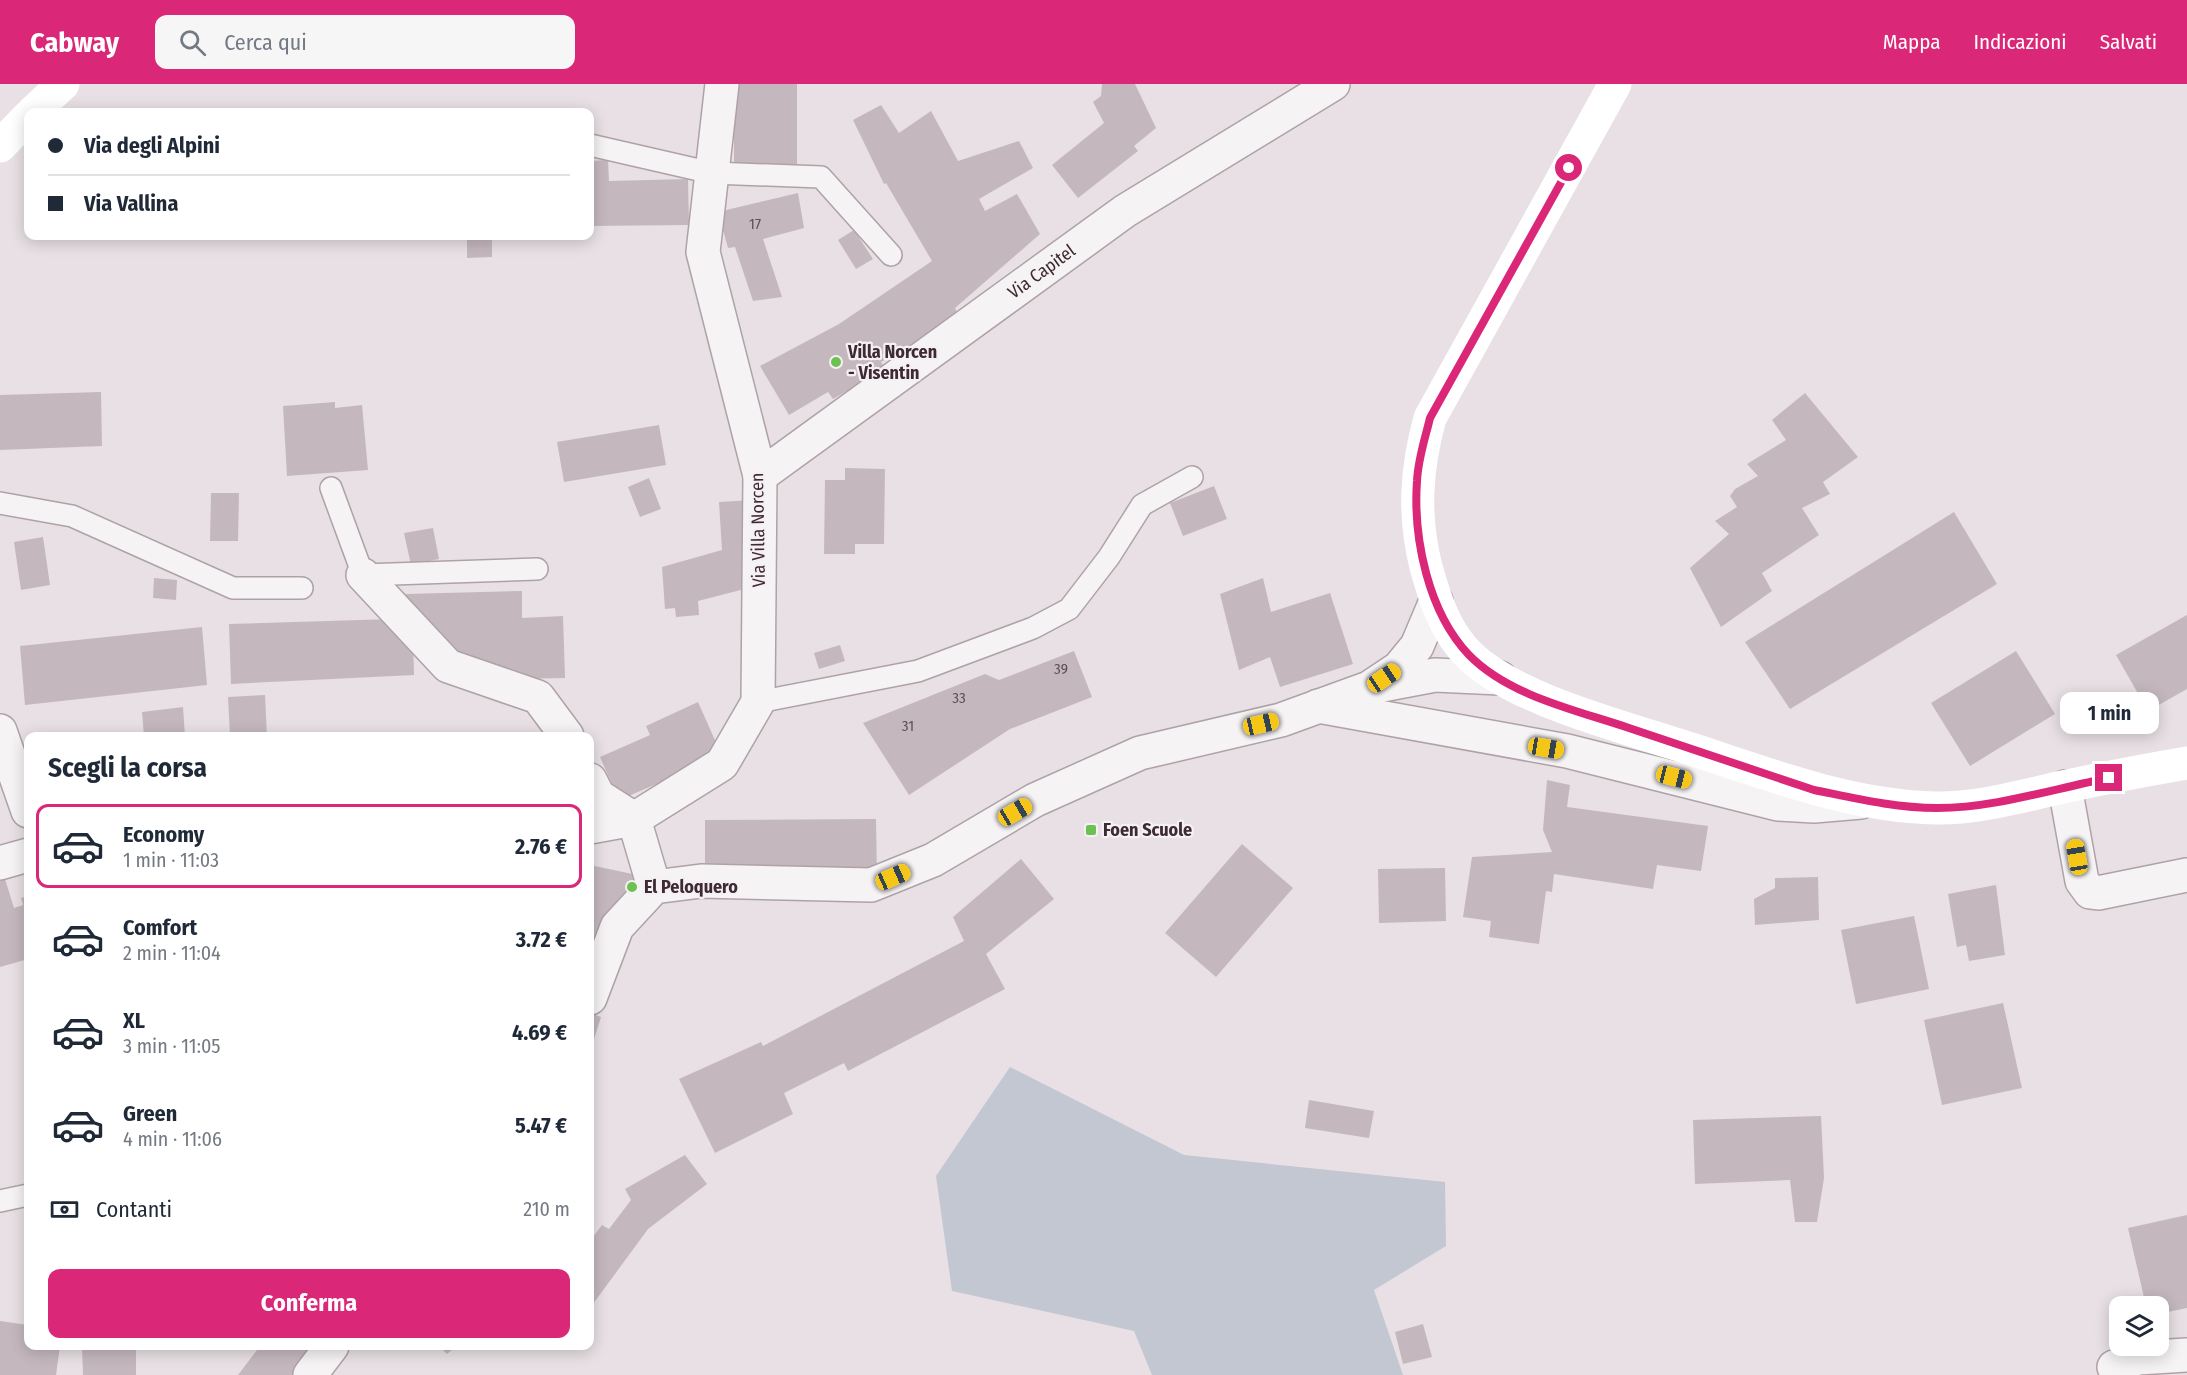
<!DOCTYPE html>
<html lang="it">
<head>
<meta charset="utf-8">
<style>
	:root { --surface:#fff; --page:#f6f6f7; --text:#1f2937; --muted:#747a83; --line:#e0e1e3; --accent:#db2777 }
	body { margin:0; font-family:"Fira Sans Condensed",sans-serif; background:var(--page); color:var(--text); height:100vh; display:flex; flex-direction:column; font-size:22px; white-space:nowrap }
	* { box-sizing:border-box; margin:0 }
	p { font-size:20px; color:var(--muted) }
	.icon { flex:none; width:33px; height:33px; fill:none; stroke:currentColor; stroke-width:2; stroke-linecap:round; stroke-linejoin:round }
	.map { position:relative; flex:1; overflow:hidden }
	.drawer { position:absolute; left:24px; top:648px; width:570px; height:618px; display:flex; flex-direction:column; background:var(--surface); border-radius:12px; box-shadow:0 3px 15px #0003 }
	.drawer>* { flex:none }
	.hud { position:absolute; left:24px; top:24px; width:570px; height:132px; border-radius:12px; box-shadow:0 3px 15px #0003; display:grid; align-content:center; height:132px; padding:0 24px; background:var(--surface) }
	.tools { position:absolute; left:2109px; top:1212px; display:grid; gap:12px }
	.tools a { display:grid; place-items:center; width:60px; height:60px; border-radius:12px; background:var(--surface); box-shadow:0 3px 15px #0003; font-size:30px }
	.end { position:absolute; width:27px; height:27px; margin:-14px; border:8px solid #db2777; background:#fff; box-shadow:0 0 0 3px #fff }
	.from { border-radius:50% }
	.bubble { position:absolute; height:42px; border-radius:12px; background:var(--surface); box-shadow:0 3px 15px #0003; font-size:20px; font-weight:700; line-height:42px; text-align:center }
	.car { position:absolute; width:18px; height:36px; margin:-18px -9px; border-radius:8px; box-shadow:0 0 4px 2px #0007; background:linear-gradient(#f5c518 24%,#345 0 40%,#f5c518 0 76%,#345 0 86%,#f5c518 0) }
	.hud b { display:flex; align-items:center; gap:21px; height:57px; font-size:22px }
	.hud b+b { border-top:2px solid var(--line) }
	.hud i { width:15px; height:15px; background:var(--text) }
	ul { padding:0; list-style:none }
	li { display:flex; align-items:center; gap:18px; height:84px; margin:0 12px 9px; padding:0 12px; border:3px solid transparent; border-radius:12px }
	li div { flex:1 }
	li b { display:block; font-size:22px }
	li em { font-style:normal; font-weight:700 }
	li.selected { border-color:var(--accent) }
	li>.icon { width:54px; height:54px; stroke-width:1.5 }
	h2 { padding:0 24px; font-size:27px; line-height:72px }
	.pay { display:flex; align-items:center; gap:15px; height:66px; padding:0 24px; font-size:22px }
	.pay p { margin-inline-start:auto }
	.button { display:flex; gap:12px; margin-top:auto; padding:12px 24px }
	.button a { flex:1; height:69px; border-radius:12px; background:var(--accent); color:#fff; font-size:24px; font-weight:700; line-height:69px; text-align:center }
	header { display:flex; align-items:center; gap:36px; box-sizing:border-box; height:84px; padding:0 30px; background:var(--accent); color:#fff }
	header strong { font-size:28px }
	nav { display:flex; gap:33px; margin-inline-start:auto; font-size:21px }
	.search { width:420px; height:54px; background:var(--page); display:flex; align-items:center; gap:15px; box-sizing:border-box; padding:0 21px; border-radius:12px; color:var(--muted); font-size:22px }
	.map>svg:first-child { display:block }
</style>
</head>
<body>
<header>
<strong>Cabway</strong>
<div class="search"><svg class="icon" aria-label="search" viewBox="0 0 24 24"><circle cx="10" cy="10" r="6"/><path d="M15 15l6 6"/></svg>Cerca qui</div>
<nav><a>Mappa</a><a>Indicazioni</a><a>Salvati</a></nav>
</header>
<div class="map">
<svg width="2187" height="1291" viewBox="0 0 2187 1291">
	<rect width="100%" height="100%" fill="#e8e0e4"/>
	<path fill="#c2c7d1" d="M1010,983L1184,1071L1445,1098L1446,1162L1374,1206L1403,1291H1152L1134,1247L952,1207L936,1092Z"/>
	<path fill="#c4b8be" d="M738,0H797V85L734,87V18Z
		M1102,0H1135L1156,44L1134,62L1138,67L1078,114L1052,81L1104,39L1093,18L1101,12Z
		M881,21L899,49L931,27L958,77L1019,57L1033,84L979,115L985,127L1017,110L1040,150L955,224L957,228L910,262L881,278L885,285L833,315L828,308L789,331L760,282L839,240L932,177L886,99L884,100L853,36Z
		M608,76L609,97L688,95L689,141L590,142V77Z
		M798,109L804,144L763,155L782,213L753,217L735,163L728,164L718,128Z
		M854,146L873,175L856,185L838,156Z
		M467,152H492V173L467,174Z
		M101,308L102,362L0,366V311Z
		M1805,309L1858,373L1823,398L1830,410L1802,424L1819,451L1762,489L1772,507L1721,543L1690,484L1729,450L1715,437L1737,423L1730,412L1735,405L1758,392L1747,380L1786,356L1772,336Z
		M335,318V324L362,321L368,386L287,392L283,322Z
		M659,341L666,381L564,398L557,358Z
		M845,384L885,385L884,460H855V470H824L825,396H845Z
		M649,394L661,425L640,433L628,403Z
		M1214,402L1227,435L1183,452L1170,419Z
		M211,409H239L238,457H210Z
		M754,416L760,501L698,517L699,531L676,533L675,524L665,525L662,483L722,466L719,418Z
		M1954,428L1997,500L1790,625L1745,558Z
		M433,444L439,475L411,481L404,449Z
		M43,453L50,501L21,506L14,458Z
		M154,494L177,496L176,516L153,514Z
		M1263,494L1271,528L1330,509L1353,580L1280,603L1270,573L1239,586L1220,510Z
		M522,507V534L563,532L565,594L515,595L454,567L407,529L406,510Z
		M2187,531V605L2148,627L2116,571Z
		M393,535L413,555L414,591L231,600L229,540Z
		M202,543L207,601L25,621L20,562Z
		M840,561L845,577L819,585L814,569Z
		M1074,567L1092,613L1010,645L909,711L863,639L985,590L999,596Z
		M2016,567L2055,630L1970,682L1931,619Z
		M265,611L267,652H230L228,613Z
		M698,618L722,672L619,716L600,673L650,651L646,642Z
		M183,623L185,652H144L142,628Z
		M1547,696L1570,701L1567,723L1708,742L1701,787L1657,781L1653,805L1554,790L1552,808L1546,807L1539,860L1489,853L1491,837L1463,833L1472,773L1552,768L1543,746Z
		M876,735L877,792H705V736Z
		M1242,760L1293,804L1216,893L1165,849Z
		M1021,775L1054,815L986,870L1005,905L848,987L844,979L784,1009L793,1030L715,1069L679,995L761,958L763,962L964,857L953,833Z
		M590,781L642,792L633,849L611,889L590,886Z
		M1445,784L1446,837L1379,839L1378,785Z
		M1818,793L1819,836L1755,841L1754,815L1775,804V794Z
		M5,795L14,824L23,821L21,814L28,812V875L0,883V797Z
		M1996,801L2005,871L1969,877L1966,861L1957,863L1948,810Z
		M1914,832L1929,905L1856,920L1841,846Z
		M2003,919L2022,1004L1942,1021L1924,936Z
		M590,929L601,933L590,968Z
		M1309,1016L1374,1027L1369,1054L1305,1044Z
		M1821,1032L1824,1094L1817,1138H1795L1790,1096L1695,1100L1693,1036Z
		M685,1071L707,1100L648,1145L590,1224V1157L602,1141L609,1145L631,1116L625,1105Z
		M2187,1131V1224L2158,1230V1222H2146L2128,1144Z
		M0,1237L28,1241V1262H60L56,1291H0Z
		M1423,1240L1432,1273L1403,1280L1395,1248Z
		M82,1262H136V1291H83Z
		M260,1262H351L324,1291H238Z
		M439,1262H457L447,1270Z"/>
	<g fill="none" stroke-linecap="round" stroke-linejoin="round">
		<defs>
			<path id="service" d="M590,61L712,89L821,93L891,171
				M331,404L363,491L537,485
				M0,419L72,432L233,504H302
				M758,618L918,587L1033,544L1069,525L1109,473L1142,421L1192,393
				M0,1117L28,1111"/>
			<g id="minor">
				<path id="s1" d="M760,392L1125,127L1333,0"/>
				<path d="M363,491L448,582L538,613L567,652"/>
				<path d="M1318,622L1567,667L1778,720L1814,722L1861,718"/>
				<path d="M0,647L28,727"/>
				<path d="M590,696L598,712L634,735"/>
				<path d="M2065,703L2082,797L2090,808L2098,809L2187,791"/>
				<path d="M634,735L654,803"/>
				<path d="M590,743L634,735L722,680L758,618L760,392L703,168L722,0"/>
				<path d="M0,779L28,771"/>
				<path d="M2114,1283L2138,1274L2187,1271"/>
			</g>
			<path id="tertiary" d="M1377,602L1435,591L1500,594
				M590,914L617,843L654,803L701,797L871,801L933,776L1035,716L1140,669L1281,636L1369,604L1399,584L1417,562L1436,517
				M310,1291L332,1262"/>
		</defs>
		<use href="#service" stroke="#aea2a8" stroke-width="24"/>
		<use href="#minor" stroke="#aea2a8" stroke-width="36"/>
		<use href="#tertiary" stroke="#aea2a8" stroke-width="36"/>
		<use href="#service" stroke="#f6f3f4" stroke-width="21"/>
		<use href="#minor" stroke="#f6f3f4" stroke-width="33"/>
		<use href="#tertiary" stroke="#f6f3f4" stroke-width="33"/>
		<path stroke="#fff" stroke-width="33" d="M1615,0L1430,334C1416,385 1413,431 1426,483C1435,515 1445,548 1470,572C1517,617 1629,644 1691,665C1771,691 1850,722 1935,724C1978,725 2021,712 2063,703C2104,694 2146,686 2187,679
			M33,28L63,0
			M0,62L28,33"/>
	</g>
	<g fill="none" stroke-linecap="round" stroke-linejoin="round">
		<path stroke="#db2777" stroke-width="8" d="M1569,84L1430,334C1425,355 1418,375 1417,397C1413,454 1428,528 1469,571C1509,612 1576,626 1629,644C1691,665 1752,685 1814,706C1854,714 1895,724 1937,724C1994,724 2052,705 2109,694"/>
	</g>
	<g fill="#6cc250" stroke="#f5f0f3" stroke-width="2">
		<circle cx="836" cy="278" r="6"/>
		<rect x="1085" y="740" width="12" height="12" rx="3"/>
		<circle cx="632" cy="803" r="6"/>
	</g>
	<g text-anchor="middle" stroke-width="4.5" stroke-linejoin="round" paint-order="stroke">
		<g font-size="15" fill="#604e56">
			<text x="755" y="145">17</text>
			<text x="1061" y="590">39</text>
			<text x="959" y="619">33</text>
			<text x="908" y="647">31</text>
		</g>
		<g font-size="18" fill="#3e2a33" stroke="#f5f0f3">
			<text dy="6" stroke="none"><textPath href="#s1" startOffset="348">Via Capitel</textPath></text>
			<text transform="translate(758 446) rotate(-91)" y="6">Via Villa Norcen</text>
		</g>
		<g font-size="18" font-weight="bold" fill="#3e2a33" stroke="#f5f0f3" text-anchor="start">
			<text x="848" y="274">Villa Norcen<tspan x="848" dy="21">- Visentin</tspan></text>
			<text x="1103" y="752">Foen Scuole</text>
			<text x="644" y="809">El Peloquero</text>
		</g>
	</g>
</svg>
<div class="tools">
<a><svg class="icon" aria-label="layers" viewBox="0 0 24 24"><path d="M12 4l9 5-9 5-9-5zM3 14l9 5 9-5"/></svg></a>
</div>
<i class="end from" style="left:1569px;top:84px"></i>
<i class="end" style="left:2109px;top:694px"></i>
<div class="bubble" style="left:2060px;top:608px;width:99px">1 min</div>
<i class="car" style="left:1384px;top:594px;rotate:56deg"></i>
<i class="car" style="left:1261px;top:640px;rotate:77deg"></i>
<i class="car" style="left:1546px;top:664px;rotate:100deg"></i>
<i class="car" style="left:1674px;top:693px;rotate:104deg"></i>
<i class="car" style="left:1015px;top:728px;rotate:60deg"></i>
<i class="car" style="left:2077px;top:773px;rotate:350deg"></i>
<i class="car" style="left:893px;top:793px;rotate:66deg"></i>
<div class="hud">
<b><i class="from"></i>Via degli Alpini</b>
<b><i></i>Via Vallina</b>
</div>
<section class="drawer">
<h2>Scegli la corsa</h2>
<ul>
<li class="selected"><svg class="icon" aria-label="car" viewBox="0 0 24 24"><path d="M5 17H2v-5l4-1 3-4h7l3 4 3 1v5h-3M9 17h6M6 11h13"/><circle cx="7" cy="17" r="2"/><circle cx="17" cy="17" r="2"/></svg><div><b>Economy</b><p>1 min · 11:03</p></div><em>2.76 €</em></li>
<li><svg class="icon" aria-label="car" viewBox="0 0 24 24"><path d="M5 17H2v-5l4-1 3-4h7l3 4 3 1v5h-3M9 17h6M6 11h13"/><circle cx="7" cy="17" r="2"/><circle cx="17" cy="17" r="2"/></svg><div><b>Comfort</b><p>2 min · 11:04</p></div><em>3.72 €</em></li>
<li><svg class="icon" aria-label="car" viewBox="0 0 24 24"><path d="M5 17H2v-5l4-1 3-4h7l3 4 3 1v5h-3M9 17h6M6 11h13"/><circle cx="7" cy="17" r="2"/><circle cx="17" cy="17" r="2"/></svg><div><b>XL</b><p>3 min · 11:05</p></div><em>4.69 €</em></li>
<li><svg class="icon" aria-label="car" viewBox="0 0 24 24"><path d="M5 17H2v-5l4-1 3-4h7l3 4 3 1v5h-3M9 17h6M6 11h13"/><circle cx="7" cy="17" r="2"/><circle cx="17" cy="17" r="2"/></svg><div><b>Green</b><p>4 min · 11:06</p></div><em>5.47 €</em></li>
</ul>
<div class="pay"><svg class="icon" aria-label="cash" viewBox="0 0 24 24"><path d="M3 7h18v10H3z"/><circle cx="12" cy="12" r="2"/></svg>Contanti<p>210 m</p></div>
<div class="button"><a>Conferma</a></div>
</section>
</div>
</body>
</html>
